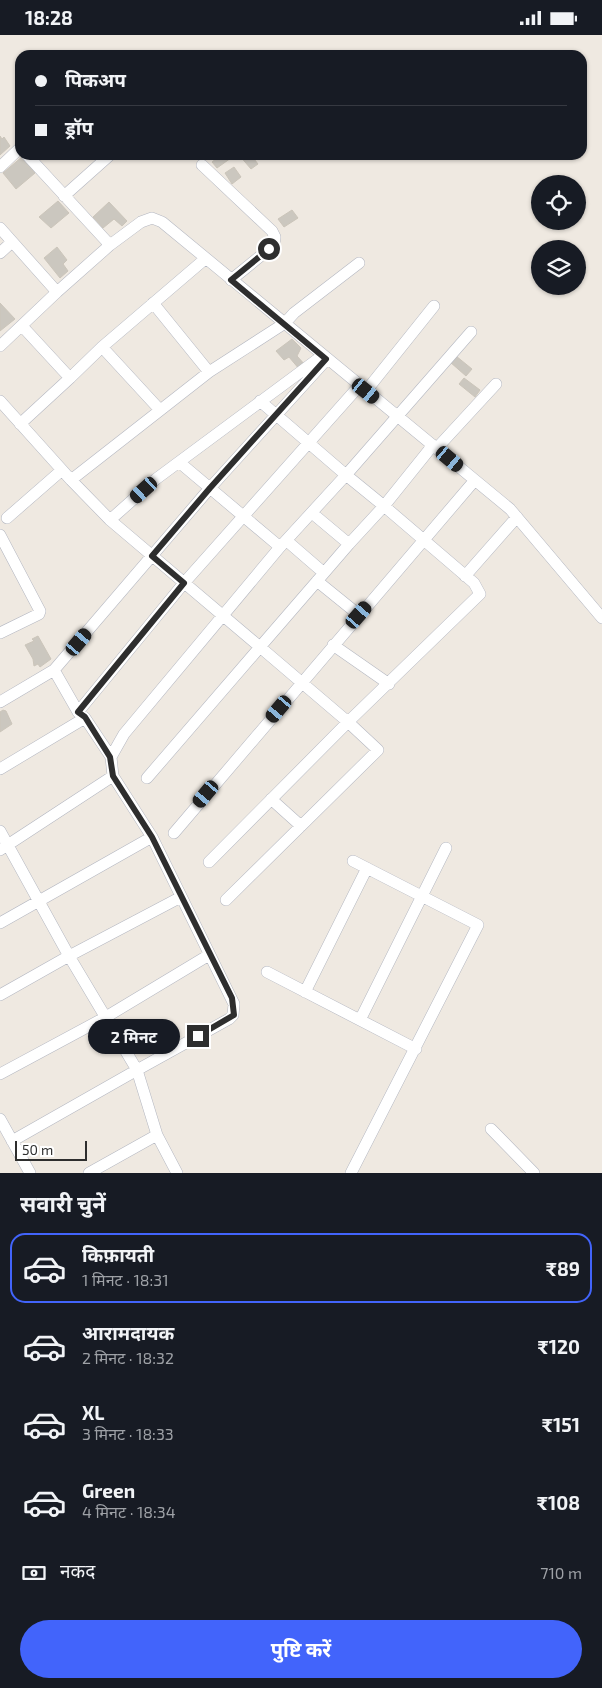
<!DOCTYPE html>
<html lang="hi">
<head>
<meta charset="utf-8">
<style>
	:root { --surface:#171b24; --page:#20242c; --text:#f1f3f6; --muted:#9ea1a6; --line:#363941; --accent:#4264fb }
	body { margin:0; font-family:"Exo 2","Noto Sans Devanagari",sans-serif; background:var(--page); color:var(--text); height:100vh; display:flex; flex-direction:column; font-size:19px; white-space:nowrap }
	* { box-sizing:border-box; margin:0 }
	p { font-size:16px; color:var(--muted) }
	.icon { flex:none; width:28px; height:28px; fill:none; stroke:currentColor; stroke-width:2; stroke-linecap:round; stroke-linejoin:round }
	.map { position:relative; height:1138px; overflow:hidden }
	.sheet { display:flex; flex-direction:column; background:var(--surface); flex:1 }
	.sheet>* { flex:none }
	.banner { position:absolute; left:15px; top:15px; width:572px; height:110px; border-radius:15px; box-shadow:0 1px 4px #0004; display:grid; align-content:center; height:110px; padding:0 20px; background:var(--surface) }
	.controls { position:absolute; left:531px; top:140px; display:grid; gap:10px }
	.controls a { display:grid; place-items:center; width:55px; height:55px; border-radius:50%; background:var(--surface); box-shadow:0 1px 4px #0004; font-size:25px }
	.scale { position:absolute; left:15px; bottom:12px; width:72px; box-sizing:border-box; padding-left:5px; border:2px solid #2e2e2e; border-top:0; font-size:14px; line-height:18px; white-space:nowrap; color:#2e2e2e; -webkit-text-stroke:4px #fff; paint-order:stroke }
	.end { position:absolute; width:22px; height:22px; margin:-11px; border:6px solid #2e2e2e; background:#fff; box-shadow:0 0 0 2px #fff }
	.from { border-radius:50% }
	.bubble { position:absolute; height:35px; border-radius:18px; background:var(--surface); box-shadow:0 1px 4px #0004; font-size:16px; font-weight:700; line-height:35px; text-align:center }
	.car { position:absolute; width:15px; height:30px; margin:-15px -8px; border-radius:6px; box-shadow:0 0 4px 1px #0007; background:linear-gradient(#222 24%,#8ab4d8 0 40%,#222 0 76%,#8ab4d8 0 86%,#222 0) }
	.banner b { display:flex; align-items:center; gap:18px; height:48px; font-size:19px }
	.banner b+b { border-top:1px solid var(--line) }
	.banner i { width:12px; height:12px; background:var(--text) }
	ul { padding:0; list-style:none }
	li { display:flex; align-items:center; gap:15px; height:70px; margin:0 10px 8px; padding:0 10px; border:2px solid transparent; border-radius:15px }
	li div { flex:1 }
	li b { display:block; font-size:19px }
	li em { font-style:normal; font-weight:700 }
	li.selected { border-color:var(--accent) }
	li>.icon { width:45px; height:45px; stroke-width:1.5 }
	h2 { padding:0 20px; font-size:22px; line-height:60px }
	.pay { display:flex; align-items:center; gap:12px; height:55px; padding:0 20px; font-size:19px }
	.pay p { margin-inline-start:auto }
	.primary-button { display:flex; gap:10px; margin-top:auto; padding:10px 20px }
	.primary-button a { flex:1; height:58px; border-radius:30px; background:var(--accent); color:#fff; font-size:20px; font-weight:700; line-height:58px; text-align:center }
	.status { display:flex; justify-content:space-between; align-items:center; height:35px; padding:0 25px; background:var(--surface); direction:ltr }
	.status svg { height:14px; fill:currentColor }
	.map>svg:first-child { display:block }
</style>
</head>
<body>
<div class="status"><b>18:28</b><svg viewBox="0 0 49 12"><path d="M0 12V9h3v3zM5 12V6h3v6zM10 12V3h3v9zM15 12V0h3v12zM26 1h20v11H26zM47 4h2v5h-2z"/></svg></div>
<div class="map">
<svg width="602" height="1138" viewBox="0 0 602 1138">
	<rect width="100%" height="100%" fill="#efe9e1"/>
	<path fill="#cbc7bf" stroke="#cbc5ba" d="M0,101L2,104L4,102L10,111L0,120Z
		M221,120H228L231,123L217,133L212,127Z
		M239,120H251L258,129L251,134Z
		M23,121L35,138L16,154L3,138Z
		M234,132L241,142L232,149L225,138Z
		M58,166L69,178L51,193L39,182Z
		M109,167L127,186L122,191L114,184L103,193L93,182Z
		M292,175L298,183L284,192L278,184Z
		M57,212L67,225L63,229L68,236L60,243L44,223Z
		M0,268L15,284L0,296Z
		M292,304L301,313L297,321L306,331L300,335L289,322L284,325L276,316Z
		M456,321L472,334L466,341L450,327Z
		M464,343L480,355L475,362L459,349Z
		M38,601L51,624L40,632L38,629L34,631L33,624L25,610L34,606L32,604Z
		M3,675L6,676L12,689L0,697V677Z"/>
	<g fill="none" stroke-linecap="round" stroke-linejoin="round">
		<defs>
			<path id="minor" d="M27,120L110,210L57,257
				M202,130L272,196L275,202L274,210L231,245
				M0,132L20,113
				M64,161L110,120
				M0,193L57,257L0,311
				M110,210L141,187L152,183L162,187L510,474L602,583
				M0,218L12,207
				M153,268L209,337
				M70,343L102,312
				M366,356L434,271
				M0,366L71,445L209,337L285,288L294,278L359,228
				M160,375L102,312L205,224
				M20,389L70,343L22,291
				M433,410L384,471L346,440L471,297
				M437,413L496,349
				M179,427L280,512L346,440L260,366
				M71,445L110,485L156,444L322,321
				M7,483L62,435
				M110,485L260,612L324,538
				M0,500L40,576L39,579L0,598
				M287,506L324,538L349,509
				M465,541L517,482
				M317,546L359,580
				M333,610L389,649
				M54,635L78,677L85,683L111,722L113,741L152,802L234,969L233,980L229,984L137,1035L157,1100L177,1138
				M0,667L54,635L210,453L327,324
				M78,677L184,548L360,350
				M111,722L124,699L280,512
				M0,734L85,683
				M147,743L260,612L348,687L480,559L474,548L384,471L349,509L312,478
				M271,764L301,791
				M0,796L69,921L137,1035L12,1106
				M174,798L475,445
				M0,815L113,741
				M209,827L348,687L378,715L226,865
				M0,888L152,802
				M267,937L416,1014
				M305,957L367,833
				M0,960L69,921L181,862
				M360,985L446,813
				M0,1039L106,982L209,920
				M0,1084L30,1138
				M491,1094L534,1138
				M89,1138L157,1100
				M351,1138L478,890L353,826"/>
		</defs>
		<use href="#minor" stroke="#b4b7c1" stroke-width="12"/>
		<use href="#minor" stroke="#fff" stroke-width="11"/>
	</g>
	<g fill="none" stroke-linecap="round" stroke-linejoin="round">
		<path stroke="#2e2e2e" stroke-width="6" d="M198,1001L234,980L232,963L152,802L113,741L110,722L85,682L78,677L184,548L152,521L210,453L326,324L231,245L269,214"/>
	</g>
</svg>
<div class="controls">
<a><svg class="icon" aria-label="locate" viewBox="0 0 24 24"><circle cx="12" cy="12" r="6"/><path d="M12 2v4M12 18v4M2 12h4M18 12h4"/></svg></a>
<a><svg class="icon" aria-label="layers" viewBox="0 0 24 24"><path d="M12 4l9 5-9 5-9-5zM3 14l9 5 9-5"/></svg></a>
</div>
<div class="scale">50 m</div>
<i class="end from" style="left:269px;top:214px"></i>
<i class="end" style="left:198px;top:1001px"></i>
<div class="bubble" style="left:88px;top:984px;width:92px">2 मिनट</div>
<i class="car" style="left:366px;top:356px;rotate:129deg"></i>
<i class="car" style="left:450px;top:424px;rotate:130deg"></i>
<i class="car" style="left:144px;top:455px;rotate:228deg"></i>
<i class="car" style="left:359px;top:580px;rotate:41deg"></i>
<i class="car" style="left:79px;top:607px;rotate:40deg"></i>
<i class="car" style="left:279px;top:674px;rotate:220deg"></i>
<i class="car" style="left:206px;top:759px;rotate:220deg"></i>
<div class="banner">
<b><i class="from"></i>पिकअप</b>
<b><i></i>ड्रॉप</b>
</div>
</div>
<section class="sheet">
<h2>सवारी चुनें</h2>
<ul>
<li class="selected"><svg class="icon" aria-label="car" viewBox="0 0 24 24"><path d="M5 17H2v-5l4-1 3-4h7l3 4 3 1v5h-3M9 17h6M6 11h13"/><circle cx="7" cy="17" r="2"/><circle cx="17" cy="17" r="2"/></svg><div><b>किफ़ायती</b><p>1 मिनट · 18:31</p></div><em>₹89</em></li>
<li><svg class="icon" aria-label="car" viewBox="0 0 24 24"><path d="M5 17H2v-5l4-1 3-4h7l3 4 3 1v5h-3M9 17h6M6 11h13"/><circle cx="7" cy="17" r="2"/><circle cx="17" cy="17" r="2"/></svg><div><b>आरामदायक</b><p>2 मिनट · 18:32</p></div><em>₹120</em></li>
<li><svg class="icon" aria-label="car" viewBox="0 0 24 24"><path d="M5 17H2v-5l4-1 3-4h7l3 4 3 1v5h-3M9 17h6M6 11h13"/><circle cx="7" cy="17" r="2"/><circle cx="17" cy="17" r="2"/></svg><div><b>XL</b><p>3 मिनट · 18:33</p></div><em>₹151</em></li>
<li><svg class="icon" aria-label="car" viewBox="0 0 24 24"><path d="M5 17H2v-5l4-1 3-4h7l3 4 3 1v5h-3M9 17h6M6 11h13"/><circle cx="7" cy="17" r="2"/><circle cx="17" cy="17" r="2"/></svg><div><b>Green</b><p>4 मिनट · 18:34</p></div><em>₹108</em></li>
</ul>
<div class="pay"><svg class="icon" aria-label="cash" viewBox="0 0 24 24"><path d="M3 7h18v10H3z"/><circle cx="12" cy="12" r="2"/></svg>नकद<p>710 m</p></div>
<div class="primary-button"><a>पुष्टि करें</a></div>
</section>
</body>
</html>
